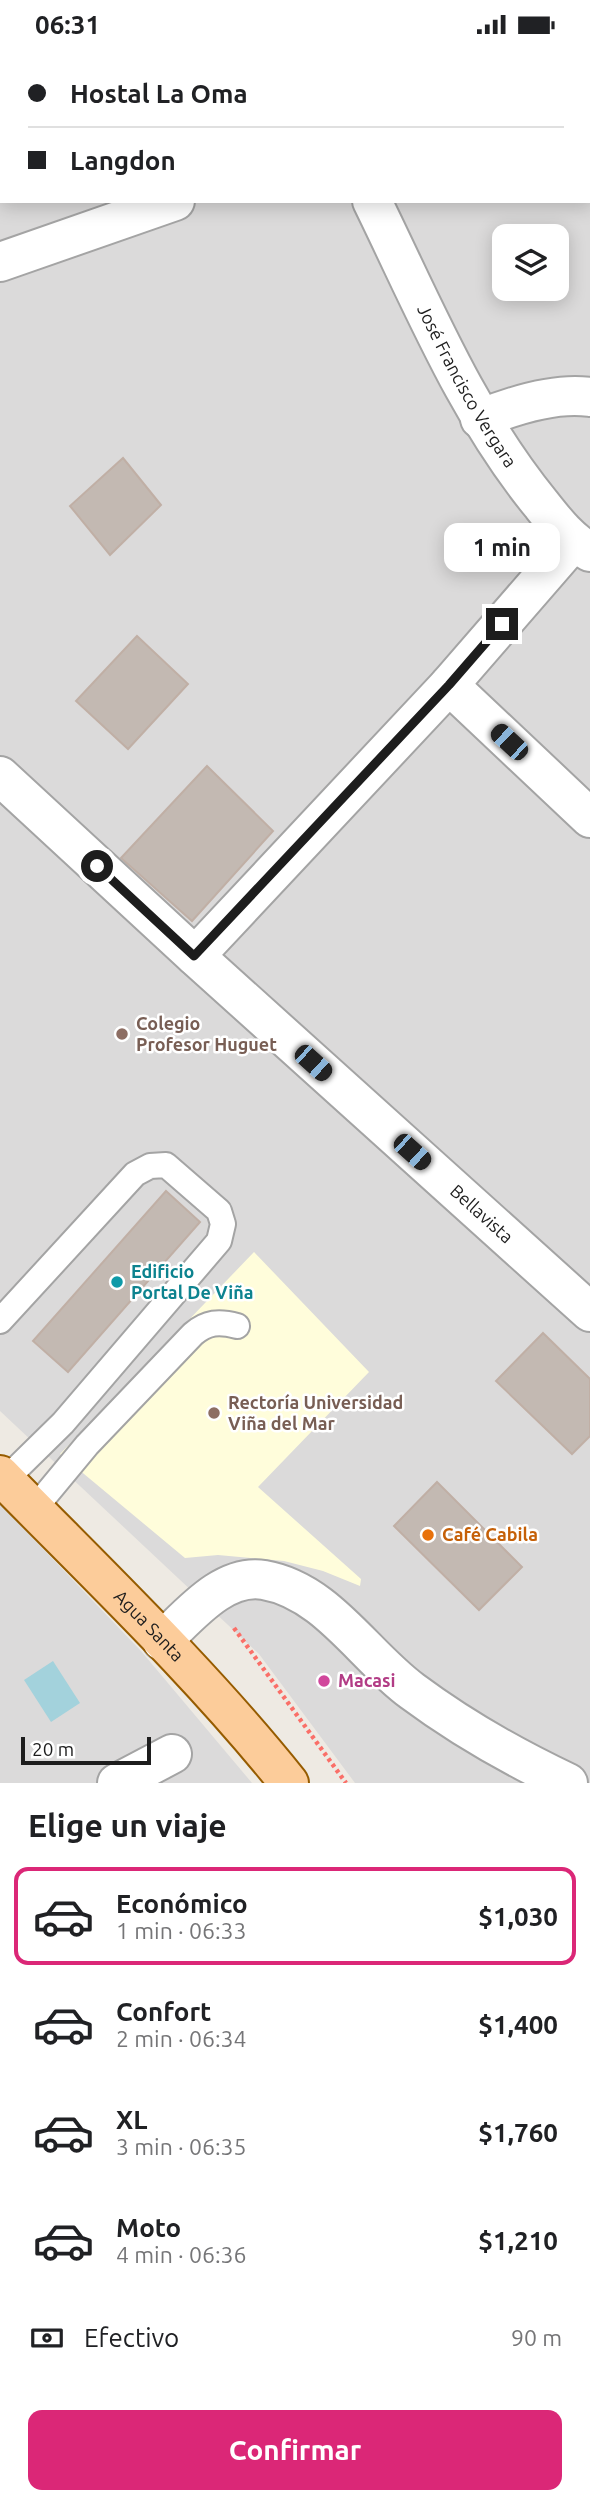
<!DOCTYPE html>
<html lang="es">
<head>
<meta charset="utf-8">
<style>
	:root { --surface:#fff; --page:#f6f6f6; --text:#202124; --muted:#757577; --line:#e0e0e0; --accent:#db2777 }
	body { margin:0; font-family:Ubuntu,sans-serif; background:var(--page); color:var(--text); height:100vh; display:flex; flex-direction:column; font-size:26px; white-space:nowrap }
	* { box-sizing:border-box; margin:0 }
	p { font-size:23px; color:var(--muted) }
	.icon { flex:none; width:38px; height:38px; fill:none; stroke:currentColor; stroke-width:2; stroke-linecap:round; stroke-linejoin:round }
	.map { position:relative; height:1734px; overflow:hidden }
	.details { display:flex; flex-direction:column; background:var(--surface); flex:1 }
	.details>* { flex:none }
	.top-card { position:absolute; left:0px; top:0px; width:592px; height:154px; box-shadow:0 4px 18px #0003; display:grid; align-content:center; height:154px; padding:0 28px; background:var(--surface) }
	.buttons { position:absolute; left:492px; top:175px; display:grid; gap:14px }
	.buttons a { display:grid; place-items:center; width:77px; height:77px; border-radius:14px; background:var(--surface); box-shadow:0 4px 18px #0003; font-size:35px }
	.scale { position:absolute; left:21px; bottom:18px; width:130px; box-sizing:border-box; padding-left:7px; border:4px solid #1d1d1d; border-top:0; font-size:19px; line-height:24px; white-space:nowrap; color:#1d1d1d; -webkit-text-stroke:5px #fff; paint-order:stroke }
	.end { position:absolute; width:32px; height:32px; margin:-16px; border:9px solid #1d1d1d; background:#fff; box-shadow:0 0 0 4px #fff }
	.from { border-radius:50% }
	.bubble { position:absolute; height:49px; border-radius:14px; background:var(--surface); box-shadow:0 4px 18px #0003; font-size:23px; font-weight:700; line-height:49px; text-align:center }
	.car { position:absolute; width:21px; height:42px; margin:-21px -10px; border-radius:9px; box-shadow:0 0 5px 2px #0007; background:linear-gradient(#222 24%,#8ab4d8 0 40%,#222 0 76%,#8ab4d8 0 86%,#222 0) }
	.top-card b { display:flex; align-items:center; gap:24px; height:66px; font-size:26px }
	.top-card b+b { border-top:2px solid var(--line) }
	.top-card i { width:18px; height:18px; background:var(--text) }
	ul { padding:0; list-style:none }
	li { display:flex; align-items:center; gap:21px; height:98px; margin:0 14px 10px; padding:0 14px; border:4px solid transparent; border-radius:14px }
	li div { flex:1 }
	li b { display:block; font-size:26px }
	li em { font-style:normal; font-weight:700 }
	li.active { border-color:var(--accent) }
	li>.icon { width:63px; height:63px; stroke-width:1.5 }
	h2 { padding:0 28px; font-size:32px; line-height:84px }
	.pay { display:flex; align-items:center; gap:18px; height:77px; padding:0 28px; font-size:26px }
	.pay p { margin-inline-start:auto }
	.cta { display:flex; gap:14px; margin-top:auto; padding:14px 28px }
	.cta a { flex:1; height:80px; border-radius:14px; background:var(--accent); color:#fff; font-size:28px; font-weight:700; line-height:80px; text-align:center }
	.status { display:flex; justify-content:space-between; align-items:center; height:49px; padding:0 35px; background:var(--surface); direction:ltr }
	.status svg { height:19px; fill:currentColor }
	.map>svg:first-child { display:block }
</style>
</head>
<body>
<div class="status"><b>06:31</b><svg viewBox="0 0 49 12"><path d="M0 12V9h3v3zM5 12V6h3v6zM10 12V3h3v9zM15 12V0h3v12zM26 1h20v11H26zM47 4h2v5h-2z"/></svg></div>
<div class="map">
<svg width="590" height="1734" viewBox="0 0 590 1734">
	<rect width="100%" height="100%" fill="#eeeae3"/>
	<path fill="#dbdada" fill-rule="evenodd" d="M0,0H590V1734H355L259,1605L0,1362ZM2,2H590V152H2ZM504,187H556V240H504Z
		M0,1455L141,1602L252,1734H0Z"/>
	<path fill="#fffddb" d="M254,1203L369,1323L258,1438L361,1530L360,1537L323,1522L284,1512L218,1506L185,1509L60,1405Z"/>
	<path fill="#a3d2dc" d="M53,1612L80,1654L51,1673L24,1631Z"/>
	<path fill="#c3b9b2" stroke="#c0afa5" stroke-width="2" d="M123,409L161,456L110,506L70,457Z
		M137,587L188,635L128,700L76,652Z
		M207,717L273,782L192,872L121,809Z
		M166,1142L200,1173L68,1323L33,1292Z
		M543,1284L590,1330V1387L572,1405L496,1332Z
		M437,1433L522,1518L479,1561L394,1477Z"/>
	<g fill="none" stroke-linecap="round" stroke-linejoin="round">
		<defs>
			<path id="service" d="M0,1272L135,1125L150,1117L166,1116L219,1162L223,1175L219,1192L63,1374L5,1431
				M34,1460L87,1396L193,1285C207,1273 219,1272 237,1277"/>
			<g id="minor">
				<path d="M90,0V2"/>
				<path d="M242,0L243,2"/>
				<path d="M386,2V0"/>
				<path id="s1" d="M372,152C423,256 467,365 541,455C556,474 569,491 590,503"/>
				<path d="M480,370C512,357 555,343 590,348"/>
				<path d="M449,636L590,769"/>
				<path id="s2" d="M0,727L195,907L590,1263"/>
				<path d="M195,907L449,636L573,493"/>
				<path d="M162,1592C189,1567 223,1524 264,1531C327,1542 363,1606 412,1642C459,1677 515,1709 568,1734"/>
				<path d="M117,1734L172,1705"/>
			</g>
			<path id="tertiary" d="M0,213L175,152"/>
			<g id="primary">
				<path id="s3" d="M0,1426C98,1526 201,1624 289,1734"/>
			</g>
		</defs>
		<use href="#service" stroke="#a4a4a4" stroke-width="28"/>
		<use href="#minor" stroke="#a4a4a4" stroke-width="42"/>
		<use href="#tertiary" stroke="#a4a4a4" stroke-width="42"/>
		<use href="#primary" stroke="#965c00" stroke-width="42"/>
		<path stroke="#fa6f68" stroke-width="4.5" stroke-dasharray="3.5 3.5" stroke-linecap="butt" d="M234,1579L346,1734"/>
		<use href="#service" stroke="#fff" stroke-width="24"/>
		<use href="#minor" stroke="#fff" stroke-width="38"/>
		<use href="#tertiary" stroke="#fff" stroke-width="38"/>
		<use href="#primary" stroke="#fccc9a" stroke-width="38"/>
	</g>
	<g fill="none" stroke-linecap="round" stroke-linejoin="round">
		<path stroke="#1d1d1d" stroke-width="9" d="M97,817L194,907L449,636L502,575"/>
	</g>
	<g fill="#8d6e63" stroke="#fff" stroke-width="2.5">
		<circle cx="122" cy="985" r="7"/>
		<circle cx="214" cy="1364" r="7"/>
	</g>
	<circle fill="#0f9aa8" stroke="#fff" stroke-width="2.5" cx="117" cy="1233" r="7"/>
	<circle fill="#e8710a" stroke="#fff" stroke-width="2.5" cx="428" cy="1486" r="7"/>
	<circle fill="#d1479c" stroke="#fff" stroke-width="2.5" cx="324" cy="1632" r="7"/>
	<g text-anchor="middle" stroke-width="5" stroke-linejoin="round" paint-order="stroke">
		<g font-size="18" fill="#1d1d1d" stroke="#fff">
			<text dy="6" stroke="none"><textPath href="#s1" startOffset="208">José Francisco Vergara</textPath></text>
			<text dy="6" stroke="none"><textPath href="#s2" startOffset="651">Bellavista</textPath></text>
			<text dy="6" stroke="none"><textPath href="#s3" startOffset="212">Agua Santa</textPath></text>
		</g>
		<g font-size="18" font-weight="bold" fill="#785e54" stroke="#fff" text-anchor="start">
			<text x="136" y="981">Colegio<tspan x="136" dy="21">Profesor Huguet</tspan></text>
			<text x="228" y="1360">Rectoría Universidad<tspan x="228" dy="21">Viña del Mar</tspan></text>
		</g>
		<g font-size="18" font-weight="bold" fill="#0d838f" stroke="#fff" text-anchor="start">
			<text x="131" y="1229">Edificio<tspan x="131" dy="21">Portal De Viña</tspan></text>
		</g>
		<g font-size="18" font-weight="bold" fill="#c56008" stroke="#fff" text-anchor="start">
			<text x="442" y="1492">Café Cabila</text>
		</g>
		<g font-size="18" font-weight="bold" fill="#b23c85" stroke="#fff" text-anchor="start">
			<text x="338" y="1638">Macasi</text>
		</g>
	</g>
</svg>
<div class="buttons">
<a><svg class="icon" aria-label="layers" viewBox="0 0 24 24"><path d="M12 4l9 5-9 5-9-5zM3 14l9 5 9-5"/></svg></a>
</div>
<div class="scale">20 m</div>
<i class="end from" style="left:97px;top:817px"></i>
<i class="end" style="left:502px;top:575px"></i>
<div class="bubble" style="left:444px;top:474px;width:116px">1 min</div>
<i class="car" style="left:509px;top:693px;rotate:313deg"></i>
<i class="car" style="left:313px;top:1014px;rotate:132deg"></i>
<i class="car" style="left:412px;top:1103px;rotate:132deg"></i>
<div class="top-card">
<b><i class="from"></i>Hostal La Oma</b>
<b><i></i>Langdon</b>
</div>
</div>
<section class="details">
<h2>Elige un viaje</h2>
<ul>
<li class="active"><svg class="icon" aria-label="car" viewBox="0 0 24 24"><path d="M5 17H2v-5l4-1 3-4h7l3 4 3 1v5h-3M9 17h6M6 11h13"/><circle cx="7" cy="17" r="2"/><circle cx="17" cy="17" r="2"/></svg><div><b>Económico</b><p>1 min · 06:33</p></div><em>$1,030</em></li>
<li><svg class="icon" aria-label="car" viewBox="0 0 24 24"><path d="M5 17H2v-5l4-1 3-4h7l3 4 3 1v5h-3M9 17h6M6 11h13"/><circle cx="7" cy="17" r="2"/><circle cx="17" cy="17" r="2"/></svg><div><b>Confort</b><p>2 min · 06:34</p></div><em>$1,400</em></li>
<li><svg class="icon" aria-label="car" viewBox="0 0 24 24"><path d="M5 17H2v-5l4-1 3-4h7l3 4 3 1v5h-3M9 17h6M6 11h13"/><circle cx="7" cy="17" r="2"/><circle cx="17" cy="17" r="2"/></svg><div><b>XL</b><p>3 min · 06:35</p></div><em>$1,760</em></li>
<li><svg class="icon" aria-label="car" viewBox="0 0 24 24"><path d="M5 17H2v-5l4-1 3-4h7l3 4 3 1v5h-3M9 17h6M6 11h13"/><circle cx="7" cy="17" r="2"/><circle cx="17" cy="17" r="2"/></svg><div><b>Moto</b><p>4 min · 06:36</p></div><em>$1,210</em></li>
</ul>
<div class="pay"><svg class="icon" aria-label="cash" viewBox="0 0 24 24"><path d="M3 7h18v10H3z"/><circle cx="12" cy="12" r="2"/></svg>Efectivo<p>90 m</p></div>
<div class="cta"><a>Confirmar</a></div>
</section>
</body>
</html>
